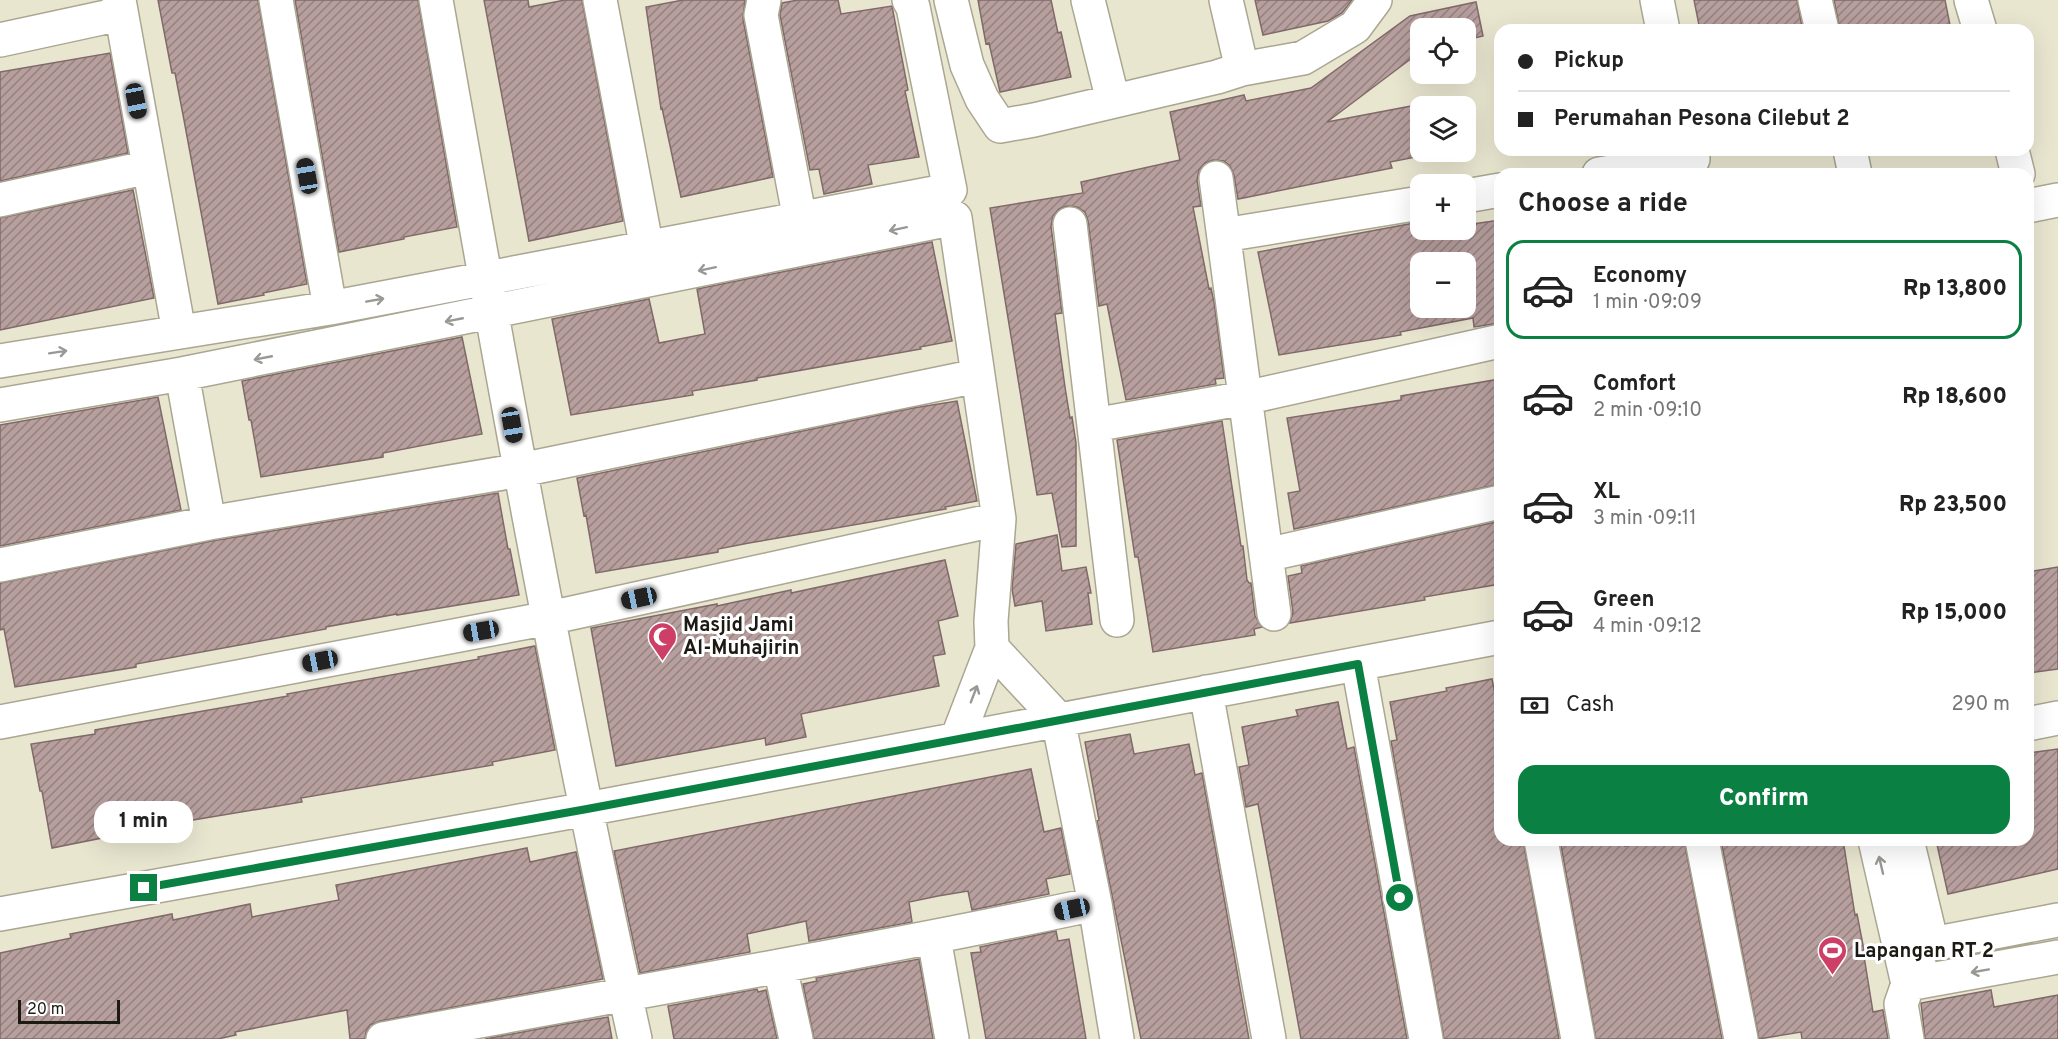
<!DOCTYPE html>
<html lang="en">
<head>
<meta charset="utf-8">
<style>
	:root { --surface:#fff; --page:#f6f6f6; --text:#222; --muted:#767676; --line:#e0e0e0; --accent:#0b8043 }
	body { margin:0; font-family:Overpass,sans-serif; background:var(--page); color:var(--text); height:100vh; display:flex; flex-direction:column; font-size:22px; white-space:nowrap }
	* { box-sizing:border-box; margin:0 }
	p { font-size:20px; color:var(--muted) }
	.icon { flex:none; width:33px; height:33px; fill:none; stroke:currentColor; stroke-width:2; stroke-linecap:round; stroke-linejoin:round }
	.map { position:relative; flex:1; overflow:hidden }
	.sheet { position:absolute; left:1494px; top:168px; width:540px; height:678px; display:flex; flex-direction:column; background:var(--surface); border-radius:18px; box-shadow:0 6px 24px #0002 }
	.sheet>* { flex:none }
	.top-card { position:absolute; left:1494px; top:24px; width:540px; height:132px; border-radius:18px; box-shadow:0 6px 24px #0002; display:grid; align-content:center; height:132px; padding:0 24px; background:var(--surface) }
	.controls { position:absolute; left:1410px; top:18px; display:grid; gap:12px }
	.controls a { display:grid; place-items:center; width:66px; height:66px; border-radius:12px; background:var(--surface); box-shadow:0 6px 24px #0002; font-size:30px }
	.scale { position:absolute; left:18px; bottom:15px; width:102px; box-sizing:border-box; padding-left:6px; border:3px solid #1c1a13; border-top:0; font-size:16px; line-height:21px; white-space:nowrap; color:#1c1a13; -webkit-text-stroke:4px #fff; paint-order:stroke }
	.end { position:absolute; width:27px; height:27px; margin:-14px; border:8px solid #0b8043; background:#fff; box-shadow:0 0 0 3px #fff }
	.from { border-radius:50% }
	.bubble { position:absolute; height:42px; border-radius:18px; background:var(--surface); box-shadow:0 6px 24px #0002; font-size:20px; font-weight:800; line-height:42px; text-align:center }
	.car { position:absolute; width:18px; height:36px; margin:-18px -9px; border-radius:8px; box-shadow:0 0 4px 2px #0007; background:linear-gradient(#222 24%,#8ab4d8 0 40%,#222 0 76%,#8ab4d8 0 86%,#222 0) }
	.top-card b { display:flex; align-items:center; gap:21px; height:57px; font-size:22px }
	.top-card b+b { border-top:2px solid var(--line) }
	.top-card i { width:15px; height:15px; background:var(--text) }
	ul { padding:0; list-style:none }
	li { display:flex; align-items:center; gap:18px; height:99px; margin:0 12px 9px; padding:0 12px; border:3px solid transparent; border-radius:18px }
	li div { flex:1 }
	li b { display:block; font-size:22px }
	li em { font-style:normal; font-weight:800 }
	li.on { border-color:var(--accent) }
	li>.icon { width:54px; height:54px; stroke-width:1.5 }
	h2 { padding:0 24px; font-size:27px; line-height:72px }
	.pay { display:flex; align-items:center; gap:15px; height:66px; padding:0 24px; font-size:22px }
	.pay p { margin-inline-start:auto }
	.primary-button { display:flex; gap:12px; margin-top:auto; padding:12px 24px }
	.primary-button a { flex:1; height:69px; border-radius:18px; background:var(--accent); color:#fff; font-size:24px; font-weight:800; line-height:69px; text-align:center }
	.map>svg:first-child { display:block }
</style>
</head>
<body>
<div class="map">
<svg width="2058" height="1039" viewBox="0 0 2058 1039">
	<defs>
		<pattern id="building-hatch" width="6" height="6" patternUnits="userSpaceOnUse" patternTransform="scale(1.5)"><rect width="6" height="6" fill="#b79f9e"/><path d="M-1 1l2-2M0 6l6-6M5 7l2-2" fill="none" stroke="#948180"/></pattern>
	</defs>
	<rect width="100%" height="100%" fill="#e9e6d0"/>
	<path fill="url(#building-hatch)" stroke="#806a69" stroke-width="1.5" fill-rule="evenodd" d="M158,0H258L307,284L263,293L264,295L218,304L184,120L175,73H172Z
		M295,0H418L457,227L404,237V239L339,252Z
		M484,0H528L529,7L565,0H582L623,221L529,241Z
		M683,0H745L743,19L773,177L681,197L662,108L661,109L646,7Z
		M798,0H838L841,14L892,6L908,90L905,91L919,157L868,165L872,184L824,194L819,169L810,170L780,15L782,3Z
		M978,0H1051L1058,33L1061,32L1071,77L1000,92L989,43L986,44Z
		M1255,0H1352L1342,13L1328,21L1263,35Z
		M1694,0H1797L1802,27L1789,30H1700Z
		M1834,0H1945L1951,30H1840Z
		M1476,2L1483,36L1466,40V28H1420V52L1327,122L1422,104L1420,152H1430L1431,154L1390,162L1392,168L1238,199L1234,175L1230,166L1224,161L1213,160L1205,163L1199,170L1197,180L1201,206L1193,207L1209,289L1211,288L1214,302L1224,378L1215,379L1216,384L1126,400L1107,304L1099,306L1088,221L1085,212L1077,207L1067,206L1059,209L1053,216L1051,226L1062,313L1055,314L1065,387L1070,418L1072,417L1076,443V546L1062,547L1052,493L1037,495L990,208L1083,193L1081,182L1180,160L1170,112L1244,95L1246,101L1311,88L1410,16Z
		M110,53L128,153L0,181V72Z
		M133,190L154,298L0,330V218Z
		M1500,220V323L1474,327L1473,318L1400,332L1401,335L1279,355L1258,252L1420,222V234L1444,230H1466V225ZM1420,262H1466V308H1420Z
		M932,242L952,341L920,347L921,349L757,378V380L692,391L693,395L571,415L552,319L649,299L659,343L705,334L697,289Z
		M462,337L482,434L383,453V457L261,477L251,420H249L242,381Z
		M1500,379V484L1294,529L1288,493L1300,491L1287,418L1401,400V396Z
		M158,397L181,510L0,546V425Z
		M957,401L977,501L945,507L946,509L749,543L718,549V552L596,573L586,515L584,516L577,478L913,408Z
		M1222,421L1241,546H1243L1247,580L1249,583H1251L1255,616L1262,627L1254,629L1255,635L1153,652L1138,557H1135L1117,440Z
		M498,493L508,549H510L519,595L397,615V614L326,627V629L136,664V667L15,687L4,629L0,630V583L212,541Z
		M1500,521V584L1424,597L1425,600L1290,623L1293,612L1288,576L1302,573L1301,566Z
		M1057,535L1062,571L1086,567L1091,593H1088L1092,624L1046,631L1042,601L1015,606L1012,589L1016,544Z
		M945,560L958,616L938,621L945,654L933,656L939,686L801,714L806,737L766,745L765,738L616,766L591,628L717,604V606L791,590V593Z
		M2058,567V669L2028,673V572Z
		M535,646L555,750L492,762L493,765L301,798L302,802L187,821L52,848L42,791H40L31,744L95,734V730L288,696L287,694L479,659L478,657Z
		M1492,679L1495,694L1500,693V840H1523L1559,1039H1444L1391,741L1397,740L1390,702L1447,691L1446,688Z
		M1338,702L1347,749L1354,747L1407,1039H1301L1258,804L1246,807L1239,767L1249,765L1242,727L1298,716L1296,710Z
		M1130,734L1134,754L1189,744L1195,775L1202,773L1249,1039H1141L1097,821L1099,820L1085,742Z
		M2058,749V869L1948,894L1936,840H2028V753Z
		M1031,769L1044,832L1061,828L1070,874L1046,879L1049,894L972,910L968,891L938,896L909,902L912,922L809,941L806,921L747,934L750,952L640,973L614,851Z
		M1560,840H1625V846L1657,840H1684L1722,1039H1596Z
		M1721,840H1843L1855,915L1857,914L1864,950H1863L1873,1012L1883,1010L1888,1039H1802L1801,1032L1759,1039Z
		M527,848L530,862L576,852L603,979L380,1021L370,1025L366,1032L365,1039H350L347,1010L235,1032L236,1035L218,1039H0V953L71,938L70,934L172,914L173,920L250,904L252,917L339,900L336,885Z
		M1056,931L1058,941L1069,939L1086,1039H986L971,953L981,952L980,947Z
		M919,959L933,1039H814L803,984L817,981L816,978Z
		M757,989L758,992L766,990L777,1039H674L668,1006Z
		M1991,990L1994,1007L2058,995V1039H1925L1921,1003Z
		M608,1017L612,1039H485L565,1024Z"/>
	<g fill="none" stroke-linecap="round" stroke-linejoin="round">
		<defs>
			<path id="minor" d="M119,0L179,332
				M276,0L330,308
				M436,0C497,347 559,695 635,1039
				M600,0L647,249
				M764,0L761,15L800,220
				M951,0L967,65L982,99L1000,126L1034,120L1217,77L1242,69L1303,58L1355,27L1375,0
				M1088,0L1113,101
				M1226,0L1242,69
				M1657,0L1663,30
				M1815,0L1822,30
				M1971,0L1980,30
				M0,40L120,14
				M1850,150L1855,174
				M2012,150L2018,174
				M1599,174L1693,159
				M1216,178L1274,614
				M1466,196L1500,190
				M0,200L149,167
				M2028,206L2058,200
				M1070,224L1117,620
				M1224,235L1420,203
				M0,361L330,308L950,190L913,7L909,0
				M182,374L209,523
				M0,405L182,374L955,218L999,519L991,621L992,648L957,739
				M1094,425L1245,398L1500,341
				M1266,555L1500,502
				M0,565L209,523L521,470L977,376
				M992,648L1058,719L1095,904L1117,1039
				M1358,664L1426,1039
				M1206,692L1269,1039
				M0,722L549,618L999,519
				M2028,724L2058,718
				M1541,840L1578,1039
				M1702,840L1741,1039
				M1875,840L1908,984L2058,957
				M1907,840L1932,944L2058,920
				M0,914L587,809L1500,637
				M934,938L952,1039
				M780,967L796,1039
				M383,1039C621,994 859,954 1095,904
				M1907,1039L1901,1004L1908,984L1919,964"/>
		</defs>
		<use href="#minor" stroke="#aaa692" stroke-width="36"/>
		<use href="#minor" stroke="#fff" stroke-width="33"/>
	</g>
	<defs><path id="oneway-shaft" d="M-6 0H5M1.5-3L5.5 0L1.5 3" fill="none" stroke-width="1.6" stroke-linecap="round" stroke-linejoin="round" transform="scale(1.5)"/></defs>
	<g stroke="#999895">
		<use href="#oneway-shaft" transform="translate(898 229) rotate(168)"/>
		<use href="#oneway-shaft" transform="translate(707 269) rotate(168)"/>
		<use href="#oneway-shaft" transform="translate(375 300) rotate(-10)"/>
		<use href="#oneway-shaft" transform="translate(454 320) rotate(169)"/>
		<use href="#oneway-shaft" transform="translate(58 352) rotate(-9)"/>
		<use href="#oneway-shaft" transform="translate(263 358) rotate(169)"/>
		<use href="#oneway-shaft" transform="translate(974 694) rotate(-69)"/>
		<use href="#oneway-shaft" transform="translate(1881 865) rotate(-103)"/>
		<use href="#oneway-shaft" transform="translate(1980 971) rotate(170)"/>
	</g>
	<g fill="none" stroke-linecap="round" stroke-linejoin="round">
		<path stroke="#0b8043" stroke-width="8" d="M144,888L587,809L1358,664L1400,898"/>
	</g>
	<defs>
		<symbol id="mosque-pin" viewBox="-11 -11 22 30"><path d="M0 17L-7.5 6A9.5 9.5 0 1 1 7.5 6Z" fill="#cd3f66" stroke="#fff"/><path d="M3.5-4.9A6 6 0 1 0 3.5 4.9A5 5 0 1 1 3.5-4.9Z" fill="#fff"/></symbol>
		<symbol id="stadium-pin" viewBox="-11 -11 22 30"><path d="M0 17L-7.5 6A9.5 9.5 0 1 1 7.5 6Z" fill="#cd3f66" stroke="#fff"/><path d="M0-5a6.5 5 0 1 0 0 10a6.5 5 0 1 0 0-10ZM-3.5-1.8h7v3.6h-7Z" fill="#fff"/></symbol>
	</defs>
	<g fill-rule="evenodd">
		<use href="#mosque-pin" x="646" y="620" width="33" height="45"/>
		<use href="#stadium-pin" x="1816" y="934" width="33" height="45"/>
	</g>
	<g text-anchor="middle" stroke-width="6" stroke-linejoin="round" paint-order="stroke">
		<g font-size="20" font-weight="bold" fill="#1c1a13" stroke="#fff" text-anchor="start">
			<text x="683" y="631">Masjid Jami<tspan x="683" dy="23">Al-Muhajirin</tspan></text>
			<text x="1854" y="957">Lapangan RT 2</text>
		</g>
	</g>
</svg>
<div class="controls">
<a><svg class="icon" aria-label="locate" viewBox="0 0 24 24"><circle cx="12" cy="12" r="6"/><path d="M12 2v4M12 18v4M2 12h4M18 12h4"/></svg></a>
<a><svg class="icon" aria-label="layers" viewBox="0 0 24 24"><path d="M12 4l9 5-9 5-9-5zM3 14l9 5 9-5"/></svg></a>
<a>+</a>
<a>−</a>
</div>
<div class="scale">20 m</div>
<i class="end from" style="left:1400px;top:898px"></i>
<i class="end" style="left:144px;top:888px"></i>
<div class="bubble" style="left:94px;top:801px;width:99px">1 min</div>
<i class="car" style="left:136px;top:101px;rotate:169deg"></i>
<i class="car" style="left:307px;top:176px;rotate:350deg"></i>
<i class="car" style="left:512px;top:425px;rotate:170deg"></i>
<i class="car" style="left:639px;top:598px;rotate:258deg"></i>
<i class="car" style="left:481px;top:631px;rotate:260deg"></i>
<i class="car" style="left:320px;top:661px;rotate:259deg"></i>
<i class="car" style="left:1072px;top:909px;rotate:258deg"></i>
<div class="top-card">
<b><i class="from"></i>Pickup</b>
<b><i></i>Perumahan Pesona Cilebut 2</b>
</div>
<section class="sheet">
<h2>Choose a ride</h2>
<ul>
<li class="on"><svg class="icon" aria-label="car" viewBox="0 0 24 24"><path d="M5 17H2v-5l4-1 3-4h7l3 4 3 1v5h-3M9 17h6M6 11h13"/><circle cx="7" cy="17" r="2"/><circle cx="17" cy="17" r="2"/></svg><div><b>Economy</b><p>1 min · 09:09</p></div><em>Rp 13,800</em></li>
<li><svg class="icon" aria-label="car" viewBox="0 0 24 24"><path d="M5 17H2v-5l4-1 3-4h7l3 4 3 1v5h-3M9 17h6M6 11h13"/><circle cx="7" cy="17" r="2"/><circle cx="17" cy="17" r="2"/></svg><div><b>Comfort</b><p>2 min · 09:10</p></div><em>Rp 18,600</em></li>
<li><svg class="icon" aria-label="car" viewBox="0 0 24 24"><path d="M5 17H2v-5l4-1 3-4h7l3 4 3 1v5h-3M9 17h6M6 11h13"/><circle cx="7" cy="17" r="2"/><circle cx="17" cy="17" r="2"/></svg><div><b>XL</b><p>3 min · 09:11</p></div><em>Rp 23,500</em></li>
<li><svg class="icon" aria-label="car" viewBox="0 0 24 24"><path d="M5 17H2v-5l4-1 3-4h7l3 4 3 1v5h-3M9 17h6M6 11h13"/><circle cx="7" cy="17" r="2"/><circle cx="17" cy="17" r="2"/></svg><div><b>Green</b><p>4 min · 09:12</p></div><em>Rp 15,000</em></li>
</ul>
<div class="pay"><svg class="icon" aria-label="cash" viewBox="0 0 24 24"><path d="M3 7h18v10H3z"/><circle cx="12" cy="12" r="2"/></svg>Cash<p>290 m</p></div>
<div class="primary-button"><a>Confirm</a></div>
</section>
</div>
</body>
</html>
